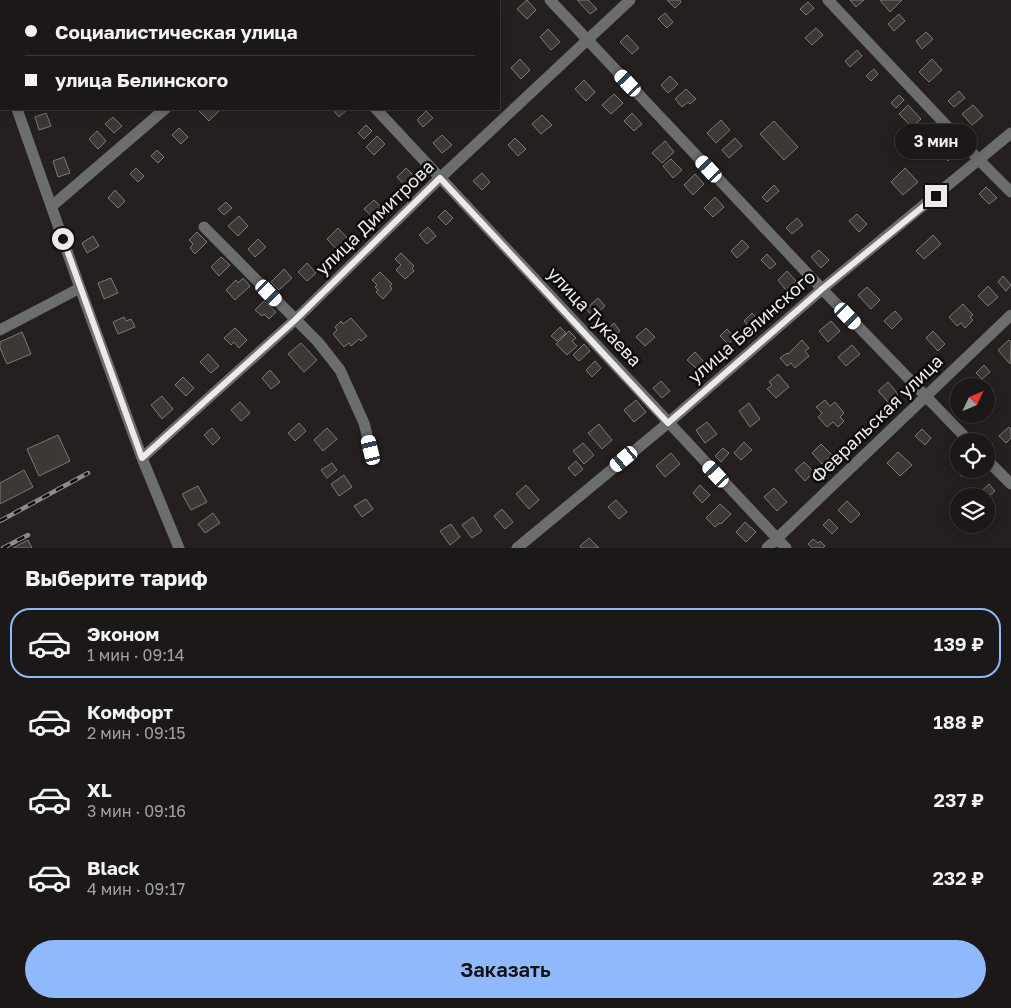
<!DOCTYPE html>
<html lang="ru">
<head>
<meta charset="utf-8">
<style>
	:root { --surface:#1c1817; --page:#292524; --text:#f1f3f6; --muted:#a0a0a1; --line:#3a3736; --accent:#90b8fd }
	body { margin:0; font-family:"Golos Text",sans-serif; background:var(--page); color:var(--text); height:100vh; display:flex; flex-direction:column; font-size:19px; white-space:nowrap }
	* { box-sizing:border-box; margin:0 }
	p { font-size:16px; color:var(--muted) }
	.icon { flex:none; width:28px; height:28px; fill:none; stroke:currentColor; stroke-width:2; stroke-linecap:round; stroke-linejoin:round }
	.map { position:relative; height:548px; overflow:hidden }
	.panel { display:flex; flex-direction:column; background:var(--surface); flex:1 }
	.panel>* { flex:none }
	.top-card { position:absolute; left:0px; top:0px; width:500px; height:110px; box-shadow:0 2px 12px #0003,0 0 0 1px var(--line); display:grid; align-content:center; height:110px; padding:0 25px; background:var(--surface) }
	.needle { width:32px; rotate:46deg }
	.buttons { position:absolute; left:950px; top:378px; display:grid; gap:10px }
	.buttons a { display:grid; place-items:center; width:45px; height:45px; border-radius:50%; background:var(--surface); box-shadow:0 2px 12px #0003,0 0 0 1px var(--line); font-size:25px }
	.end { position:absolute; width:22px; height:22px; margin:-11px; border:6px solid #ece9e8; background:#111; box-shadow:0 0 0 2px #111 }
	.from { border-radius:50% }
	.bubble { position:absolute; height:35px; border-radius:18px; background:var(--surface); box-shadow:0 2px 12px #0003,0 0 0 1px var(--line); font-size:16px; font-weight:600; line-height:35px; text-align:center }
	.car { position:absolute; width:15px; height:30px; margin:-15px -8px; border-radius:6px; box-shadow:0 0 4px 1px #0007; background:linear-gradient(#fff 24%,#345 0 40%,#fff 0 76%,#345 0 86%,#fff 0) }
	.top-card b { display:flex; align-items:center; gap:18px; height:48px; font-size:19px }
	.top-card b+b { border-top:1px solid var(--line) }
	.top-card i { width:12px; height:12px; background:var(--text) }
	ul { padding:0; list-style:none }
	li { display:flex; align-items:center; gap:15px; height:70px; margin:0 10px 8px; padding:0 15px; border:2px solid transparent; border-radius:20px }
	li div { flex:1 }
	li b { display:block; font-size:19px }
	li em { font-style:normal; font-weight:600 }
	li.on { border-color:var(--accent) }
	li>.icon { width:45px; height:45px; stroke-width:1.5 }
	h2 { padding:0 25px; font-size:22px; line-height:60px }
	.cta { display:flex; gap:10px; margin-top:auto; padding:10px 25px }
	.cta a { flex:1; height:58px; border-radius:30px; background:var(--accent); color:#111; font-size:20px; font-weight:600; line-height:58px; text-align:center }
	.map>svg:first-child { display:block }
</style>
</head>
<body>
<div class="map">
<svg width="1011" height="548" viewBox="0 0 1011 548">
	<rect width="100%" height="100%" fill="#25201f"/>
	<path fill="#3d3836" stroke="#7e7876" d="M527,0L536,10L527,19L517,9Z
		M577,0H588L597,9L590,14Z
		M667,0H680L681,2L675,8Z
		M850,0H864L856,7Z
		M880,0H902L890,12Z
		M808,2L814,8L806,15L800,9Z
		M665,13L673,22L667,28L658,19Z
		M899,14L905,21L894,31L888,24Z
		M816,28L823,35L812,45L805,38Z
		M548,29L560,42L551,50L540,37Z
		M926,32L933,39L922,49L916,41Z
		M627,35L639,48L632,54L620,42Z
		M857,50L862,56L850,67L845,61Z
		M520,59L530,70L521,79L511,68Z
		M932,59L942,70L929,82L919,72Z
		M874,69L878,74L871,81L866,76Z
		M670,76L678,84L668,93L661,85Z
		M584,80L595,92L586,101L575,89Z
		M686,89L696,99L690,104L688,102L682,107L675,99Z
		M959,91L965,98L954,107L948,101Z
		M614,94L623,103L611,114L602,105Z
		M899,95L904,100L896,108L891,103Z
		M908,105L921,119L912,127L899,114Z
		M973,105L983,116L972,125L962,114Z
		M197,109H221L209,121Z
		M334,109H348L339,117L333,110Z
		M426,111L433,118L423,127L417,120Z
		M46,113L51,126L39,130L35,117Z
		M632,113L642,124L634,131L624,121Z
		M542,115L552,125L541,134L532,124Z
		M113,117L122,126L114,133L105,124Z
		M721,120L730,130L716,143L707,133Z
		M774,121L798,147L784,160L760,134Z
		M366,125L372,131L364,139L358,133Z
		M179,128L188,137L181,144L172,135Z
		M97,131L106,141L98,149L89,139Z
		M442,135L452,145L442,153L433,143Z
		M377,136L385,144L374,155L366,147Z
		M515,138L526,149L518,156L508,145Z
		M735,138L742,146L729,158L722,150Z
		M665,141L674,152L662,163L652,153Z
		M944,143L954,154L948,161L937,149Z
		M157,150L164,157L158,163L151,156Z
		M64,157L70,173L58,177L53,161Z
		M671,159L682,170L673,178L663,166Z
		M136,168L144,176L138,182L130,174Z
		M406,168L417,179L407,188L397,177Z
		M905,168L918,182L903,195L891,182Z
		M482,173L490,182L482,190L473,181Z
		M695,174L704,184L693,195L684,185Z
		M774,185L779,191L767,202L762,197Z
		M986,187L997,198L989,204L979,194Z
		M115,190L125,201L118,208L108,198Z
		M715,197L724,207L713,217L704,208Z
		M374,200L384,210L375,219L364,209Z
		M226,202L232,208L224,215L218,209Z
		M445,210L453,218L446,225L438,217Z
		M857,214L867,224L859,232L849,221Z
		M239,216L248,226L238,236L228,226Z
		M797,218L803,225L792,234L786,228Z
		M428,227L436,236L427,244L419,235Z
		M338,228L351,242L340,253L327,239Z
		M197,232L207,242L195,254L190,248L193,244L189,240Z
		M933,235L941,244L924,259L916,251Z
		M93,236L99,246L87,253L82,243Z
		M258,239L266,247L255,257L248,249Z
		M742,240L749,247L737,258L731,251Z
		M819,250L829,260L821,268L811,257Z
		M401,253L414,266L412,268L414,271L405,279L396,270L401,265L395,259Z
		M767,254L776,264L770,269L761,260Z
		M221,257L230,265L219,276L211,267Z
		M307,263L316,273L307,281L298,272Z
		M284,269L292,278L279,290L271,282Z
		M787,271L796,281L786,290L778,280Z
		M380,272L392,284L390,286L392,289L383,299L376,292L378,290L375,287L377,285L372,280Z
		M1003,276L1011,285L1006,291L998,282Z
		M111,278L118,293L104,299L98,283Z
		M243,278L250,286L235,300L226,290L236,280L238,283Z
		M988,286L998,297L988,306L978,296Z
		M867,287L880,300L871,309L858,295Z
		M598,298L605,306L593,317L586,309Z
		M264,301L276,312L269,319L264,314L262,316L255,310Z
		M963,304L973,315L970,317L973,320L965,328L961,323L957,326L949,317Z
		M895,311L902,319L892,329L884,321Z
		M752,313L759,320L750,328L744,321Z
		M124,317L126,321L131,319L135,327L118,334L113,322Z
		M351,318L367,336L361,341L359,339L351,346L349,343L344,347L333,334L337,330L335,327L341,321L343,324Z
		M831,321L840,331L828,342L819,331Z
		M614,323L620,331L612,338L605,331Z
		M560,327L566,333L557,341L551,336Z
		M235,328L247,340L239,348L234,342L231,345L224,338Z
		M646,328L655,337L645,346L636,337Z
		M727,329L735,338L728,344L720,336Z
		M569,331L576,338L572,341L577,346L567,355L556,344Z
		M933,331L945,344L938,351L926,338Z
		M22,332L31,354L7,364L0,348V342Z
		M802,340L809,348L805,351L809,356L795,368L791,363L787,366L780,358L787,353L788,354Z
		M1009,340L1011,342L1010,364L998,350Z
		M301,343L317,360L304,372L288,354Z
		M584,344L590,351L579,361L573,355Z
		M852,345L860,354L846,366L838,357Z
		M695,352L704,362L697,369L687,360Z
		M208,354L219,366L211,373L200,362Z
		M595,361L601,368L592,377L586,370Z
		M984,365L990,372L982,379L976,373Z
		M270,370L280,382L271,389L262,378Z
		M778,374L789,387L776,398L767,389L772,385L769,382Z
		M183,377L194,388L186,396L175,385Z
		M661,381L670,391L662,398L653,388Z
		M888,382L898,394L888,402L878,391Z
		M162,396L173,409L162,419L151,405Z
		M636,400L646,412L634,422L624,410Z
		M825,400L830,406L835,402L844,413L840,417L844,421L838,427L833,422L827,427L818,417L822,413L816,407Z
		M240,402L250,413L241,421L231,410Z
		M749,403L760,419L750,427L739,411Z
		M707,422L717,434L705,443L696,430Z
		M299,423L306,431L295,441L288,433Z
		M599,424L612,440L602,449L588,433Z
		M1009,427L1011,429V438L1006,443L999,436Z
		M212,428L220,438L213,445L204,435Z
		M327,428L337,439L323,451L314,440Z
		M922,429L931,438L925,445L915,436Z
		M58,435L70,461L39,476L27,449Z
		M744,442L752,450L741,460L734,453Z
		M583,443L594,455L584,464L573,451Z
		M821,444L832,455L822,464L812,453Z
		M723,448L729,453L721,462L715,456Z
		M898,452L912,465L900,476L887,463Z
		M671,453L680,464L665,477L656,466Z
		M576,461L583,469L575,476L568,468Z
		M804,462L814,472L805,481L795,470Z
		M332,463L337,470L327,478L321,470Z
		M959,466V469H970L962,477L955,469Z
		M24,470L33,487L0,504V483Z
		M344,475L352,487L339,496L331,484Z
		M989,484L995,491L989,496L991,498L986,502V496H976Z
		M526,485L539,500L529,509L516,494Z
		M700,485L710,495L702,503L693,493Z
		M198,486L207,502L191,510L182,494Z
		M774,488L787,502L777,511L764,497Z
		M366,499L373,509L362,517L354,506Z
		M616,500L627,512L619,519L608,507Z
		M847,501L860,514L851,523L838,510Z
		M720,504L731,514L721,524L720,523L715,527L706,518Z
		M502,509L513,522L505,529L494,516Z
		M213,513L220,523L205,533L198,524Z
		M473,517L482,531L472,538L462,525Z
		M829,519L838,528L832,534L823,525Z
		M745,522L756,532L746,542L736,532Z
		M451,524L460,537L450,545L440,531Z
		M589,538L599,548H581L580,546Z
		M813,539L818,543L820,541L825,546L823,548H812L808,544Z
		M28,540L32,548H13Z"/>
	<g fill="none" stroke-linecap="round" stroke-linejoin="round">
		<path stroke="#6c6d6f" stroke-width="11" d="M274,0L276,1
			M550,0L822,289L969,441
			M828,0L979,160L1011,192
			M288,1L289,0
			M0,61L1,64
			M17,109L80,288L142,458L179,548
			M376,109L786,548
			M52,206L165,109
			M204,227L318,342L340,370L364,423L371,451
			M0,330L80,288
			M142,458L295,320L440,178L630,0
			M986,459L1011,484
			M517,548L668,423L822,289L1011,133
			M767,548L1011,315"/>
		<defs>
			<path id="rail" d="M0,521L88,473
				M3,548L28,535"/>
		</defs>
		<use href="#rail" stroke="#8e8a89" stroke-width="4.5"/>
		<use href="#rail" stroke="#0c0a0a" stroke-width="2.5" stroke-dasharray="8" stroke-linecap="butt"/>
	</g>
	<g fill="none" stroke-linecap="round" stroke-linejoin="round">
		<path stroke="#ece9e8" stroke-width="6" d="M63,239L142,458L295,320L440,178L668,423L822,289L936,196"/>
	</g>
	<g text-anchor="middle" stroke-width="5" stroke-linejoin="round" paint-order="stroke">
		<g font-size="18" fill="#ece9e8" stroke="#0c0a0a">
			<text transform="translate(375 218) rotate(-44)" y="6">улица Димитрова</text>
			<text transform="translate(594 317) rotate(47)" y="6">улица Тукаева</text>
			<text transform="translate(752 327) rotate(-41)" y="6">улица Белинского</text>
			<text transform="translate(877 419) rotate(-44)" y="6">Февральская улица</text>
		</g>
	</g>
</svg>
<div class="buttons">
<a><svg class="needle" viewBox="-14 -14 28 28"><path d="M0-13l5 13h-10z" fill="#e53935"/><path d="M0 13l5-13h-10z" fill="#a0a0a1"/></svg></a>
<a><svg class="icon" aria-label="locate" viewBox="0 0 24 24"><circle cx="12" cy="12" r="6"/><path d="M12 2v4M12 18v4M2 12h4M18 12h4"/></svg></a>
<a><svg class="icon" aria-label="layers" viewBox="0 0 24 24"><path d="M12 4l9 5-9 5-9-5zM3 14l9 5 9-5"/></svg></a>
</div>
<i class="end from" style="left:63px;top:239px"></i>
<i class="end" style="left:936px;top:196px"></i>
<div class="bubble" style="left:895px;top:124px;width:82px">3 мин</div>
<i class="car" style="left:628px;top:83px;rotate:317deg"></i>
<i class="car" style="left:709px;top:169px;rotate:317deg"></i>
<i class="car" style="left:269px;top:293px;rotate:136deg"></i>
<i class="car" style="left:848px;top:316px;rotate:136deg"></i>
<i class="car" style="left:371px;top:450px;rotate:346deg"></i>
<i class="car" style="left:624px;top:459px;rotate:230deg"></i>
<i class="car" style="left:716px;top:474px;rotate:317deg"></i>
<div class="top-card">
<b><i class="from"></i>Социалистическая улица</b>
<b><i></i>улица Белинского</b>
</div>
</div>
<section class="panel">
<h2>Выберите тариф</h2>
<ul>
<li class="on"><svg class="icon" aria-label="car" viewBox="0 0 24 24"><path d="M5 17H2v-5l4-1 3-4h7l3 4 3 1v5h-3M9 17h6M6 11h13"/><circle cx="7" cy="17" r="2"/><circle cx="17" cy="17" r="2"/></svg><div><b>Эконом</b><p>1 мин · 09:14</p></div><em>139 ₽</em></li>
<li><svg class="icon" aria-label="car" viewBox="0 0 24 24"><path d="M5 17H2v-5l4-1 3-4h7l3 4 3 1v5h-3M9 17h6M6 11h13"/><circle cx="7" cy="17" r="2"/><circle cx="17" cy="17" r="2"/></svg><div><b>Комфорт</b><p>2 мин · 09:15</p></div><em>188 ₽</em></li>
<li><svg class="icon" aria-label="car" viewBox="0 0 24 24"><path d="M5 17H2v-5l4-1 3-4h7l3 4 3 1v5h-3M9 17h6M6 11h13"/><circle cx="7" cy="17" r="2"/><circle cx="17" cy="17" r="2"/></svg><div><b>XL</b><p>3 мин · 09:16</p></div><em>237 ₽</em></li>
<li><svg class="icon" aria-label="car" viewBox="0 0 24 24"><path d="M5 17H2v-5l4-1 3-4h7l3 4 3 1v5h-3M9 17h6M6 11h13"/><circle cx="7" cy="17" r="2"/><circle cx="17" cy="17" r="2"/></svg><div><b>Black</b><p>4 мин · 09:17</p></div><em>232 ₽</em></li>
</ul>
<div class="cta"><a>Заказать</a></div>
</section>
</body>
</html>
